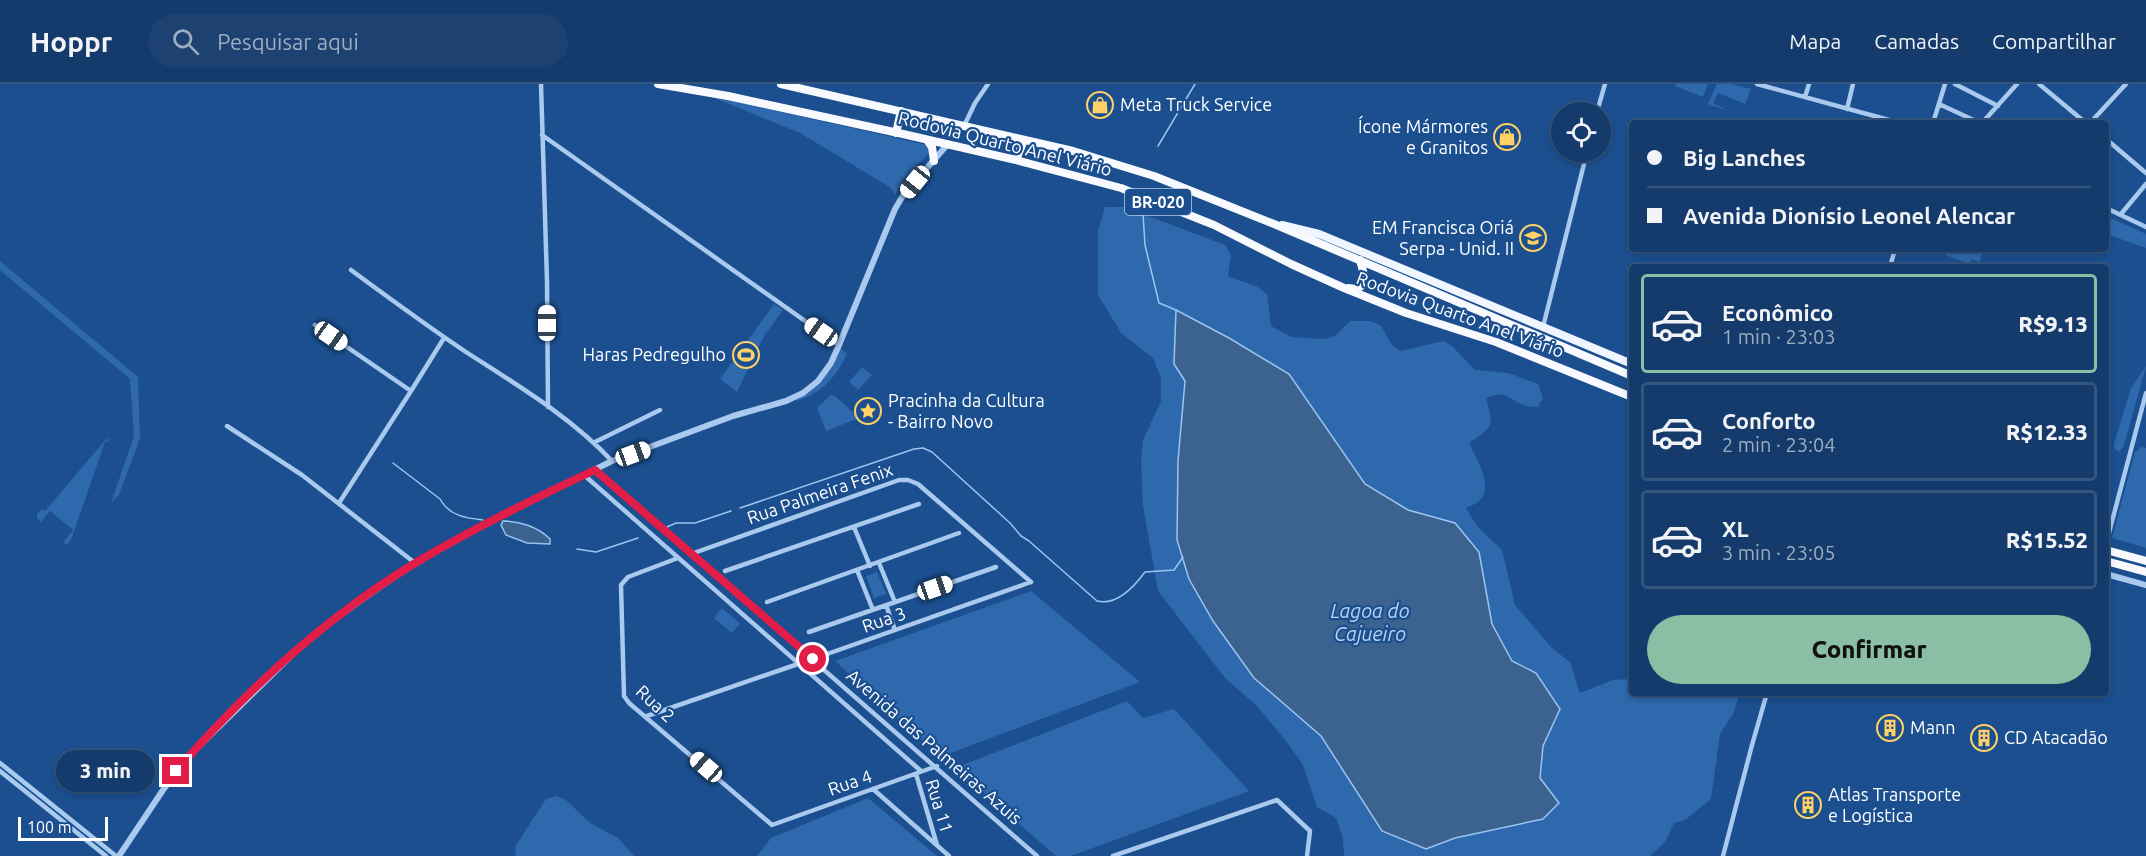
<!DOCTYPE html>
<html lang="pt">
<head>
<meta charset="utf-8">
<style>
	:root { --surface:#143b6b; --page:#1d4271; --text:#f1f3f6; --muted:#9dadc1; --line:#33557e; --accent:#8abfa5 }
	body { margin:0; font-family:Ubuntu,sans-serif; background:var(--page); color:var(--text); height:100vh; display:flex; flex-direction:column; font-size:22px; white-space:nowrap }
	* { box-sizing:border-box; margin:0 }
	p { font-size:20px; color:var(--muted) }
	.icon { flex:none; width:33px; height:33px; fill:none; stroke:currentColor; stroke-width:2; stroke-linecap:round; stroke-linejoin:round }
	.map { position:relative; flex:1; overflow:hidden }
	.drawer { position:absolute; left:1629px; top:180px; width:480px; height:432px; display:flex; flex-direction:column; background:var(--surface); border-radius:6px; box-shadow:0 3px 9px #0003,0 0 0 2px var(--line) }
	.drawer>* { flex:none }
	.top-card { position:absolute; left:1629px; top:36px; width:480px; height:132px; border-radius:6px; box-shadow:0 3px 9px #0003,0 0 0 2px var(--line); display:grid; align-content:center; height:132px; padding:0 18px; background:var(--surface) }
	.buttons { position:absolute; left:1551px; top:18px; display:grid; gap:12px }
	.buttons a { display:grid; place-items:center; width:60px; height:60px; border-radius:50%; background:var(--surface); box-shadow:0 3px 9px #0003,0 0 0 2px var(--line); font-size:30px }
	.scale { position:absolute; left:18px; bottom:15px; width:90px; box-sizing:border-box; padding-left:6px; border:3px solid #fff; border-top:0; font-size:16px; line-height:21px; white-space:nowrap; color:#fff; -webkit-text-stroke:4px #1b4f8f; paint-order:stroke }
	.end { position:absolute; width:27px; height:27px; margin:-14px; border:8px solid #e11d48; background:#fff; box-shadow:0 0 0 3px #fff }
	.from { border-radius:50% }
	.bubble { position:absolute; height:42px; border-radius:21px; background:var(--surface); box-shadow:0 3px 9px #0003,0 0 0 2px var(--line); font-size:20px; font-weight:800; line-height:42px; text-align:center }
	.car { position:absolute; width:18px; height:36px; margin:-18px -9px; border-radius:8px; box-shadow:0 0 4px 2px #0007; background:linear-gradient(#fff 24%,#345 0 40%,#fff 0 76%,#345 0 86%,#fff 0) }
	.top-card b { display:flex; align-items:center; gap:21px; height:57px; font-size:22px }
	.top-card b+b { border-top:2px solid var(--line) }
	.top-card i { width:15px; height:15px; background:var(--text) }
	ul { padding:10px 0 0; list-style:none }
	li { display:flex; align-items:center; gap:18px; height:99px; margin:0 12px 9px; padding:0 6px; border:3px solid var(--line); border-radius:6px }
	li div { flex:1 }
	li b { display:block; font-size:22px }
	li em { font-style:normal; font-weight:800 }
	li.selected { border-color:var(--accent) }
	li>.icon { width:54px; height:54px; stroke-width:1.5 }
	.primary-button { display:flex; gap:12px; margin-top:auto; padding:12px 18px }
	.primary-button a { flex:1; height:69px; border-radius:36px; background:var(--accent); color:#111; font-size:24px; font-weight:800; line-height:69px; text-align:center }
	header { display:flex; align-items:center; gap:36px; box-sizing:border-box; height:84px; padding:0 30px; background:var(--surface); border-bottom:2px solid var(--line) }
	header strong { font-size:28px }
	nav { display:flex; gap:33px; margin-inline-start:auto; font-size:21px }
	.search { width:420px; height:54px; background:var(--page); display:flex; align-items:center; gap:15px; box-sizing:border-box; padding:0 21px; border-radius:33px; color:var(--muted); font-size:22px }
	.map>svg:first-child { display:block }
</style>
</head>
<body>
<header>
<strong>Hoppr</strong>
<div class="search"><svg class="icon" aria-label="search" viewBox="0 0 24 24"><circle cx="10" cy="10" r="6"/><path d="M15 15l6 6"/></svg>Pesquisar aqui</div>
<nav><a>Mapa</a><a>Camadas</a><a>Compartilhar</a></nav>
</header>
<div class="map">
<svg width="2146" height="772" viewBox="0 0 2146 772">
	<rect width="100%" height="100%" fill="#1b4f8f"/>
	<path fill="#2e69ad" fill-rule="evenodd" d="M1676,0H1708L1703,13L1675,2Z
		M1717,0H1731L1751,5L1745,20L1718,9L1713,19L1729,27L1708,20Z
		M707,11L927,61L930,68L905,94L895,111L891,104L800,49Z
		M1105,123H1124L1225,161L1231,171L1228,192L1258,203L1267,210L1271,242L1291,253L1324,255L1335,252L1350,237H1371L1381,242L1392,261L1401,267L1443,257L1452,262L1475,286L1508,289L1538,300L1543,314L1538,323C1511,324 1512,302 1486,314C1494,343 1494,342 1469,359C1476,374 1495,403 1479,417C1476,420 1470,422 1466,424L1477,442L1502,466L1515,521L1552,564L1570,578L1580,609L1613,596L1632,595V609H1740L1733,630L1720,650L1711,715L1685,736L1674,739L1665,758L1650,772H1344L1343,754L1336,734L1317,723L1303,681L1286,657L1257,622L1225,594L1158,507L1143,422L1141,377L1143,356L1161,317V294L1153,274L1121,249L1098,211V147ZM1176,226L1229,254L1289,290L1365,400L1408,426L1455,439L1479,468L1492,540L1512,577L1536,589L1560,625L1543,662L1540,694L1506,743L1455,754L1426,765L1382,747L1321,652L1254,594L1213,537L1189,495L1177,456L1178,377L1185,297Z
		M2106,132L2146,150V164L2106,150Z
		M1943,165H1984L1979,178L1972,175L1970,180L1945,171L1946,167Z
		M0,177L138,293L140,354L119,411L111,419L134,352L130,295L0,186Z
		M774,220L783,226L767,248H766L737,308L720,295Z
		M840,264L847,270C836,293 821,311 795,317L820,299Z
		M2146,282L2124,361L2119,368L2114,364V360L2131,304Z
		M862,283L872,291L858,306L849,298Z
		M831,311L835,312L859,334L826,347L817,324Z
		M107,354L109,357L105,358L71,456L67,461L63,458L73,446L50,427L41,438L37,435V430L42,425L45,427Z
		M2141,363L2146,364V464L2112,454L2135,368Z
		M877,488L886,510L874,514L866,492Z
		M1031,507L1140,598L940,673L835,577Z
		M722,524L740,540L732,549L714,534Z
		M1127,617L1143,634L1174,625L1249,707L1071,772H1056L955,684Z
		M556,712L566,716L590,739L618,754L634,772H515L516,761L546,715Z
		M868,714L937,772H757L771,754Z"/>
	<path fill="#3c6290" stroke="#9cc4f0" stroke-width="1.5" d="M1176,226L1229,254L1289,290L1365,400L1408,426L1455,439L1479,468L1492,540L1512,577L1536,589L1560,625L1543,662L1540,694L1559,719L1543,735L1455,754L1426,765L1382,747L1321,652L1254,594L1213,537L1189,495L1177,456L1178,377L1185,297L1174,280Z
		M503,437C520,437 538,443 550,455V460L527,459L506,451L501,441Z"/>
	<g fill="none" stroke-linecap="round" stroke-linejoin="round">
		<path stroke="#9cc4f0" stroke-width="1.5" d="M1158,62L1195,0
			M1143,130L1145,161L1159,219L1176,226
			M393,379L440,415C449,432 466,434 483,436
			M740,424L914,365L923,364L932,368L1010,439L1021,452L1029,457L1097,517C1117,522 1134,503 1145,488L1174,486L1183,473
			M667,443L676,439H695L731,427
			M577,465L596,468L638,454"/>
		<path stroke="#a9c9ee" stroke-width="4.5" d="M541,0L547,197L548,323
			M1757,0L1900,39
			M1955,0L1998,22
			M2039,0L2086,39
			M1805,13L1809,0
			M1939,20L1980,39
			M1847,25L1853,0
			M1597,28L1605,0
			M1933,39L1945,0
			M1982,39L2017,0
			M2090,39L2126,0
			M964,42L975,19L988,0
			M542,51L839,261
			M2106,55L2146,89
			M2106,124L2146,143
			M2121,130L2146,100
			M1890,183L1895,165
			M351,186C389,214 427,242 466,268C517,301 571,333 612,377
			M315,241L411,307L444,254
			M1543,243L1587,68
			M227,342L302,391L415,479
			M595,358L660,326
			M595,386L1037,772
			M584,391L921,687
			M339,419L411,307
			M854,443L870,482
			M2106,460L2146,309
			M691,470L899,396H908L918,400L1031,498
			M678,474L628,493L621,501L624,612L629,619L772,741L937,682
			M879,479L895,518
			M857,486L873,526
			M725,487L919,420
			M767,518L959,449
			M886,521L895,546
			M809,548L996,483
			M813,575L1031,498
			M647,632L798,580
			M0,679L116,772
			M0,687L106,772
			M916,690L937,761
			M873,705L949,772
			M1113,772L1277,716L1310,747L1307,772
			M1723,772L1752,661L1767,609"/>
		<path stroke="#a9c9ee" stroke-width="6" d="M2106,490L2146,501
			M119,772L163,706L192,669L295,568L332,537L374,507L415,479L473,446L612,377L733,332L786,317L803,309L818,297L831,279L839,261L895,125L904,110L948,60"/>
		<path stroke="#f0f6ff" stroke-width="8" d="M1282,141L1319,150L1632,280"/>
		<path stroke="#f8faff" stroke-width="8" d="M658,0L728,12L903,50L1016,76L1121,104L1214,141L1291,180L1344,204L1406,229L1496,258L1632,313
			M781,0L1073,67L1154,92L1274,140L1632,292
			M896,49L901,27
			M927,56L932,63L934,77
			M1016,76L1024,56
			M1348,204L1356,205L1363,201L1364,191L1360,176
			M2106,466L2146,477
			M2106,477L2146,488"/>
	</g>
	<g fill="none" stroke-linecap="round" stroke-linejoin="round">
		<path stroke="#e11d48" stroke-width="8" d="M176,687C244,609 327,532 417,478C474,444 535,414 595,386L813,575"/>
	</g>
	<defs>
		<symbol id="shop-ring" viewBox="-11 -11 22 22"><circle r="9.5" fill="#1b4f8f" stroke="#ffd166" stroke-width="1.5"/><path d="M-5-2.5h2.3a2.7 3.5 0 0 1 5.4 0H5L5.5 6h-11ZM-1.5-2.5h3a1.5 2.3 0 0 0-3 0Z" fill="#ffd166"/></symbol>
		<symbol id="school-ring" viewBox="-11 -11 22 22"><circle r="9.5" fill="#1b4f8f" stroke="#ffd166" stroke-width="1.5"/><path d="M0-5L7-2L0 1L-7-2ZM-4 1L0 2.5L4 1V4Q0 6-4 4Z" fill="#ffd166"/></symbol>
		<symbol id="stadium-ring" viewBox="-11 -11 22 22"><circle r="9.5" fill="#1b4f8f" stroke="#ffd166" stroke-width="1.5"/><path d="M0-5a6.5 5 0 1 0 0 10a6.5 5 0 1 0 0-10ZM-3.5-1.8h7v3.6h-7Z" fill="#ffd166"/></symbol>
		<symbol id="sight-ring" viewBox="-11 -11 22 22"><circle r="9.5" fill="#1b4f8f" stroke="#ffd166" stroke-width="1.5"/><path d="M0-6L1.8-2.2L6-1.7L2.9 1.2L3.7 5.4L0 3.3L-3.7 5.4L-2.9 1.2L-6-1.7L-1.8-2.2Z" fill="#ffd166"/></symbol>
		<symbol id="building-ring" viewBox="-11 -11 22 22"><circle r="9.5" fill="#1b4f8f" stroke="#ffd166" stroke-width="1.5"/><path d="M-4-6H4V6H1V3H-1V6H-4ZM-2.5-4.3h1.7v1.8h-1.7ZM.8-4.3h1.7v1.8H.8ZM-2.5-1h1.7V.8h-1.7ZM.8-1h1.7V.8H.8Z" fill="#ffd166"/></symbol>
	</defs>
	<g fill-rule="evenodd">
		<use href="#shop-ring" x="1085" y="6" width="30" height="30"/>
		<use href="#shop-ring" x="1492" y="38" width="30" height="30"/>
		<use href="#school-ring" x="1518" y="139" width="30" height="30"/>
		<use href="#stadium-ring" x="731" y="256" width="30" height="30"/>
		<use href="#sight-ring" x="853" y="312" width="30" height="30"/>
		<use href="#building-ring" x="1875" y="629" width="30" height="30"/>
		<use href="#building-ring" x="1969" y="639" width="30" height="30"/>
		<use href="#building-ring" x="1793" y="706" width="30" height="30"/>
	</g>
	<g text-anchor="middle" stroke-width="4.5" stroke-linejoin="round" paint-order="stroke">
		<rect fill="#1b4f8f" stroke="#bbcadd" stroke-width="1.5" x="1125" y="105" width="66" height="26" rx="4.5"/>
		<g font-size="16" font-weight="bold" fill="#fff">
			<text x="1158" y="124">BR-020</text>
		</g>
		<g font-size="18" fill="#fff" stroke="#1b4f8f" text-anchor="start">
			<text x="1120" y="27">Meta Truck Service</text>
			<text x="1488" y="49" text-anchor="end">Ícone Mármores<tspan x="1488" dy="21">e Granitos</tspan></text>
			<text x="1514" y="150" text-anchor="end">EM Francisca Oriá<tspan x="1514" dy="21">Serpa - Unid. II</tspan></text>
			<text x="726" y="277" text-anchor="end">Haras Pedregulho</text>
			<text x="888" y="323">Pracinha da Cultura<tspan x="888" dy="21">- Bairro Novo</tspan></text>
			<text x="1910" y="650">Mann</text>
			<text x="2004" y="660">CD Atacadão</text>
			<text x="1828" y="717">Atlas Transporte<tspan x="1828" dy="21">e Logística</tspan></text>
		</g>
		<g font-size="18" fill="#fff" stroke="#1b4f8f">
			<text transform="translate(1005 60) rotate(14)" y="6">Rodovia Quarto Anel Viário</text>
			<text transform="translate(1460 231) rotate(20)" y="6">Rodovia Quarto Anel Viário</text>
			<text transform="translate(820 410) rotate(-19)" y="6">Rua Palmeira Fenix</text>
			<text transform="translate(884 536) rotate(-19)" y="6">Rua 3</text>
			<text transform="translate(655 620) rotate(43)" y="6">Rua 2</text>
			<text transform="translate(934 663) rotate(41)" y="6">Avenida das Palmeiras Azuis</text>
			<text transform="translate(850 699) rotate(-19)" y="6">Rua 4</text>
			<text transform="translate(939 722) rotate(73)" y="6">Rua 11</text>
		</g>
		<g font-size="20" font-style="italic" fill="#b5d3f5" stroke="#1b4f8f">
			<text x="1370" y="534">Lagoa do<tspan x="1370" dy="23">Cajueiro</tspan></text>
		</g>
	</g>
</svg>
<div class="buttons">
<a><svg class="icon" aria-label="locate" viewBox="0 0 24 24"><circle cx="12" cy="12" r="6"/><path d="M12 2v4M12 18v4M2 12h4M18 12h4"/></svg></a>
</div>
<div class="scale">100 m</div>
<i class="end from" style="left:813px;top:575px"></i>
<i class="end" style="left:176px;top:687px"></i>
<div class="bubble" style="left:56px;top:666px;width:99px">3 min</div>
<i class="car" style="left:915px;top:98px;rotate:219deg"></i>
<i class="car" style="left:547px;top:239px;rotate:0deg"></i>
<i class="car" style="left:821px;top:248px;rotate:305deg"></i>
<i class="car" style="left:331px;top:252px;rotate:125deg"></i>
<i class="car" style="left:633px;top:370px;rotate:70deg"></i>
<i class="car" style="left:935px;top:504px;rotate:71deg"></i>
<i class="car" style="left:706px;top:683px;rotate:311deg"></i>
<div class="top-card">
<b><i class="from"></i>Big Lanches</b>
<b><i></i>Avenida Dionísio Leonel Alencar</b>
</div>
<section class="drawer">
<ul>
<li class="selected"><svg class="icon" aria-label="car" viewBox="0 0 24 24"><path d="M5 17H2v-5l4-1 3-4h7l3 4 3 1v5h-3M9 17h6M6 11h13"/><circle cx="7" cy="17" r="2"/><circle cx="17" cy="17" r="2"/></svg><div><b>Econômico</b><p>1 min · 23:03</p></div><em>R$9.13</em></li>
<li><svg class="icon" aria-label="car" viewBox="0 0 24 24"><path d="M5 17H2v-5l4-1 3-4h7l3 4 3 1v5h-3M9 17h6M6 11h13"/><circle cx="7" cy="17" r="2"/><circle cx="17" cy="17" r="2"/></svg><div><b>Conforto</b><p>2 min · 23:04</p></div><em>R$12.33</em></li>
<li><svg class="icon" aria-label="car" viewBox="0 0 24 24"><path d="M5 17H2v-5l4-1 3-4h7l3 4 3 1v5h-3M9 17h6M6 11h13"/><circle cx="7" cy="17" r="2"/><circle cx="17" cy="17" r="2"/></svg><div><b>XL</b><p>3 min · 23:05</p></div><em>R$15.52</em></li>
</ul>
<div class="primary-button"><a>Confirmar</a></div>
</section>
</div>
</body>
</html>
